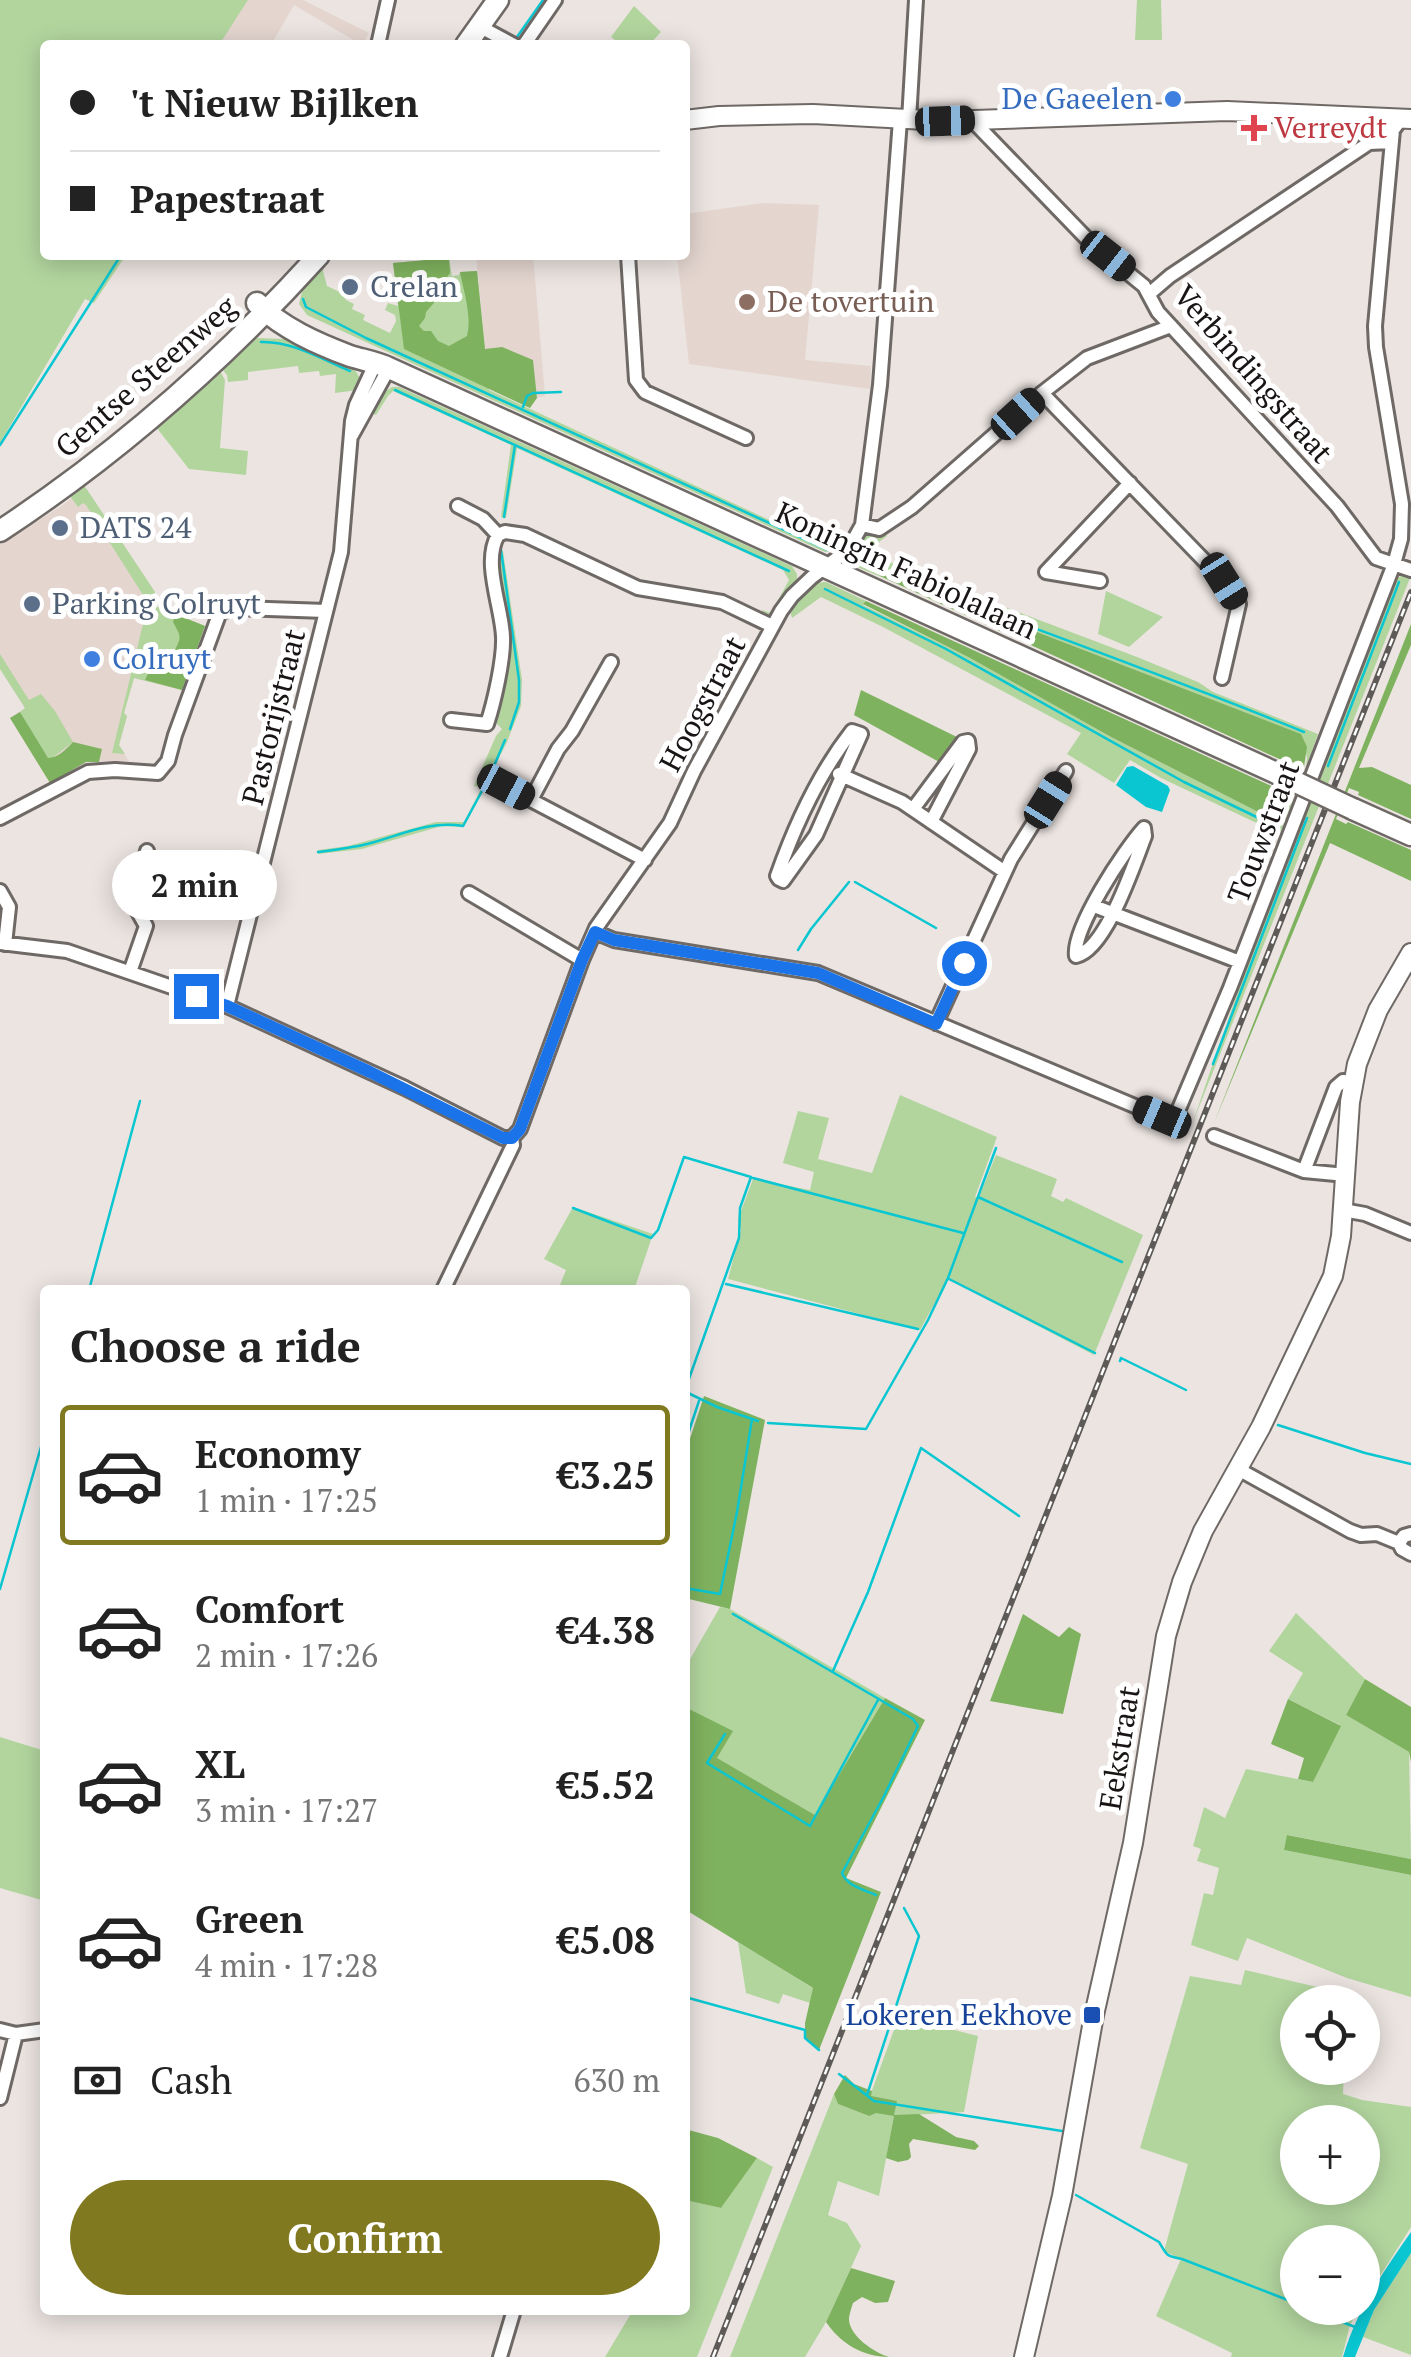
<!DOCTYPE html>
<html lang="en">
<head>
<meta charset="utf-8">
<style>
	:root { --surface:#fff; --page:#f2f2f2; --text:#222; --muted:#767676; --line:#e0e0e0; --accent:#81791f }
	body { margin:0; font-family:"PT Serif",serif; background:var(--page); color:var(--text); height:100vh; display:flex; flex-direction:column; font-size:38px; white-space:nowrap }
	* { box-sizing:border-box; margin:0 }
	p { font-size:32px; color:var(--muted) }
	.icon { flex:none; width:55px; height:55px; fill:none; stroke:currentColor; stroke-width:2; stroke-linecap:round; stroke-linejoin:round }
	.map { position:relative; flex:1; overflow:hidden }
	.panel { position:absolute; left:40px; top:1285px; width:650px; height:1030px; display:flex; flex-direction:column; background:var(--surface); border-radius:10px; box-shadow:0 5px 25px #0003 }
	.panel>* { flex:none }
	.guide { position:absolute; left:40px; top:40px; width:650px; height:220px; border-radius:10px; box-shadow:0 5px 25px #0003; display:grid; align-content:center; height:220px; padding:0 30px; background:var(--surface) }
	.controls { position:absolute; left:1280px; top:1985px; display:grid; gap:20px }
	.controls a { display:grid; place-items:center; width:100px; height:100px; border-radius:50%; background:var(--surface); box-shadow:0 5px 25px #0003; font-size:50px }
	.end { position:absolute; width:45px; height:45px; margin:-22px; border:12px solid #1a73e8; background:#fff; box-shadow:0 0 0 5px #fff }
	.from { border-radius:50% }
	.bubble { position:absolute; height:70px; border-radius:35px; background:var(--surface); box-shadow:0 5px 25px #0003; font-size:32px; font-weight:700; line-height:70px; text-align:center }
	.car { position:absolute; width:30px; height:60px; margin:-30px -15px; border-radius:12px; box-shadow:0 0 8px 2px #0007; background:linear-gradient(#222 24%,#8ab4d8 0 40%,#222 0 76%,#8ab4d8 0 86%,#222 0) }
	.guide b { display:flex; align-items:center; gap:35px; height:95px; font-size:38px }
	.guide b+b { border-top:2px solid var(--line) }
	.guide i { width:25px; height:25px; background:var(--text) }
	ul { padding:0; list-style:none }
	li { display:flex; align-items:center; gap:30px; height:140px; margin:0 20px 15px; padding:0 10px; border:5px solid transparent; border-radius:10px }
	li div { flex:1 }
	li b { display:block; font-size:38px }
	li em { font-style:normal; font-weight:700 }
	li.on { border-color:var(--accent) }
	li>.icon { width:90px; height:90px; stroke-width:1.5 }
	h2 { padding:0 30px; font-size:45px; line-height:120px }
	.pay { display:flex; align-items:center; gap:25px; height:110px; padding:0 30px; font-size:38px }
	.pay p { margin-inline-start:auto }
	.action { display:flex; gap:20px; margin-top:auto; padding:20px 30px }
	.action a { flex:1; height:115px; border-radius:60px; background:var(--accent); color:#fff; font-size:40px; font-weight:700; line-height:115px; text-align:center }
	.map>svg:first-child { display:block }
</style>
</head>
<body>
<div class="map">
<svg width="1411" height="2357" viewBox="0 0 1411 2357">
	<rect width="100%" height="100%" fill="#ebe4e1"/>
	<path fill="#e4d5cf" d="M112,0H303L369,33L362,45L294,5L271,45H105Z
		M763,203L819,205L805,360L871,366L870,389L689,364L677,255H685V214Z
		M476,255H533L545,396L537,398L532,360L485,349Z
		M85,487L155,592L153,605L205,626L182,690L134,678L124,713L127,716L119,746L129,761L86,762L50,783L10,718L25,708L0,669V545L63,505Z"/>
	<path fill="#b2d59e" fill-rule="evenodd" d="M0,0H248L219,45H45V255H126L94,303L85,299L0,443Z
		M1137,0H1161L1162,40H1135Z
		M634,6L661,32L649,45H622L611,37Z
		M449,258L452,276L459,275L460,272L477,271L489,390L830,548L833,551L825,552L307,315L299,304L303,288L324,266L323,271L327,286L342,293L346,300L354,304L352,309L365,315L363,320L390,333L396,321L395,315L385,310L388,303L398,306L393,263Z
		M257,338L288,339L353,367L360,378L358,390L335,393L336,374L320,376L319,371L299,373L298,366L248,372V380L228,382L227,375L222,369Z
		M220,371L225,380L220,448L248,451L246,475L189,469L156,427Z
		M392,387H399L792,566L797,574V583L770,619L762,616V610L771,613L789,580L783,570L517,448L506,518L501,517L511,445L393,391L388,396L376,415L370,412L380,395Z
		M84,485L155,592L153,605L205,626L182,690L134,678L124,713L127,716L119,745L125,754L112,753L148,603L86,505L83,503L78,507L70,496Z
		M866,533L881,535L885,533L887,536L875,545L870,553L907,570L1137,657L1198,682L1213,692L1318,734L1306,768L1307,757L1300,734L881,571L880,576L896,583L857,567C850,555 857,542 866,533Z
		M501,550L503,551L522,680L521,706L507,742L464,827L442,826L362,849L318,854V850L348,846L436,822H464L482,787L474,786L496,736L502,729L497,724V718L507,643L497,559V551Z
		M1403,575L1410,578L1395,616L1193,1122C1254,939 1324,760 1394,580Z
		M826,582L866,601L863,605L970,658L1111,737L1270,818L1284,811L1293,800L1280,834L1161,778L1130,760L1114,783L1067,754L1081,733L883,627L821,597L792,618L789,608C799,594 808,583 826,582Z
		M1106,591L1163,617L1129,647L1098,634Z
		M0,654L29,700L41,694L55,711L73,742L52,758H48C36,744 28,727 20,712L25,708L0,669Z
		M900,1095L997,1137L975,1197H979L996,1155L1057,1179L1051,1196L1063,1202L1066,1198L1143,1235L1094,1355L948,1279L920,1330L728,1279L741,1230L738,1219L753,1179L810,1190L814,1172L783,1163L798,1111L829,1118L818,1159L872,1173Z
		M573,1207L653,1234L634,1290H558L566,1270L544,1259Z
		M720,1607L730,1609L885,1698L815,1815L716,1758L685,1707V1668Z
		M1296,1613L1365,1679L1346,1715L1409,1752L1411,1859L1288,1835L1284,1850L1411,1875V1997L1347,1978L1247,1938L1238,1961L1191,1945L1204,1893L1213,1895L1219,1868L1197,1861L1201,1849L1193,1846L1204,1807L1225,1818L1246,1769L1313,1782L1340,1725L1288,1699L1303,1673L1269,1651Z
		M0,1737L45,1751V1901L0,1888Z
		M738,1942L814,1989L810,2003L783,1994L779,2004L746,1993Z
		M1245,1970L1347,1994L1346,2002H1298V2068H1344L1343,2094L1362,2100L1411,2107V2227L1363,2303L1362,2242H1298V2308H1360L1350,2325L1342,2357H1231L1232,2353L1156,2316L1181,2259L1164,2251L1188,2164L1140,2148L1190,1976L1241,1985ZM1362,2122V2188H1298V2122Z
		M899,2016L978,2036L964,2112L894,2116L879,2196L838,2181L828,2215L847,2223L861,2246L826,2322L805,2357H730L834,2094L838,2104L869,2116L870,2096Z
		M757,2158L773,2167L697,2357H605L633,2310H685V2200L721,2208Z
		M1411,2253V2355L1363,2337L1374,2310Z"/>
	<path fill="#7fb25e" d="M449,258L450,273L444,281L440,296L426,312L425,318L419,326L424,331H431L438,341L449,346L467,336C472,316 464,293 460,272L477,271L485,349L502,347L533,360L537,398L530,408L404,349L393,263Z
		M880,571L1301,734L1307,747L1304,767L1292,762L1290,764L880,576Z
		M866,601L1280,790V793L1292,799C1287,809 1281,815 1270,818L1111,737L970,658L863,604Z
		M175,614L205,626L182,690L145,680L156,657L174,652C182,636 181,637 173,622Z
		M1411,624V645L1359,768L1372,767L1411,785V819L1358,795L1359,792L1349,788L1336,819L1346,824L1348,822L1411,850V881L1330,843L1214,1123Z
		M861,690L959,738L941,763L854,715Z
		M20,712L48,758C58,758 66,749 73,742L102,749L99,762H86L50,783L10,718Z
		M704,1396L765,1420L730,1609L685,1598V1454Z
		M1023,1614L1059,1637L1069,1627L1081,1634L1063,1714L990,1701Z
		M1365,1679L1411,1707V1762L1409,1752L1346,1715Z
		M885,1698L925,1720L846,1878L881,1892L819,2050L805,2038V2023L813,1988L686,1910L685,1770L688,1763L685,1761V1707L733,1731L717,1758L815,1815Z
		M1288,1699L1341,1726L1313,1782L1298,1779L1304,1758L1271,1744Z
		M1287,1835L1411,1859V1875L1284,1850Z
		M845,2075L854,2084L872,2091L871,2096L897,2101L894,2115L919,2114L956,2137L974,2141L979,2146L975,2150L913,2139L909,2144L911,2157L908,2160L898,2162L886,2158L894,2116L876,2113L869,2116L838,2104L834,2094Z
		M685,2129L718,2138L757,2158L721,2208L685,2200Z
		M851,2268L895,2281L888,2302L875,2303L862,2297L853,2303C852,2306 849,2315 849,2319C849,2336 875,2353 889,2357C863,2357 840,2343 826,2322Z"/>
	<path fill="#09c6d1" d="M1133,766L1168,786L1170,790L1162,812L1146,807L1116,785L1127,767Z
		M1411,2232V2253L1374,2310L1355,2357H1343C1357,2309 1383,2272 1411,2232Z"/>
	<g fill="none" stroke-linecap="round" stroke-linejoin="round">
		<path stroke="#09c6d1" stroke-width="2.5" d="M517,37L543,0
			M303,299L306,307L366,338L828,550
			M261,342C292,341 322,359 350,371
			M395,390L789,571
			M523,407L527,396L533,393L561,392
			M0,445L121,255
			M504,517L515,445
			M501,550L519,680V702L510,729
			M862,563C1009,620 1158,672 1304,732
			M825,589L946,649L1184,782L1271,824
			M1328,766L1399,582
			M318,852C334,850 351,848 367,844C399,836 429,820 463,826L488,780L505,740
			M855,882L936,928
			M798,950L811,929L849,882
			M1213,1064L1307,818
			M753,1178L963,1233
			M978,1197L1122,1262
			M573,1208L651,1238L658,1230L684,1157L751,1177L740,1208L739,1238L685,1390
			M949,1279L1095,1353
			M726,1284L918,1329
			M89,1290L140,1101
			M1120,1361L1121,1358L1186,1390
			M686,1392L717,1407L758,1421
			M768,1423L866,1429L928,1320L948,1278L996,1148
			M1278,1425L1365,1453L1411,1464
			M685,1443L699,1401
			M685,1588L720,1594L737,1512L752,1419
			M0,1589L45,1433
			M733,1614L913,1719L918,1726L883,1798L842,1873C847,1886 864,1890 876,1895
			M833,1671L868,1592L921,1448L1019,1516
			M725,1734L707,1763L810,1826L878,1700
			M685,1997L805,2030V2038L819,2050
			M839,2074L874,2101L1062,2131
			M867,2095L919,1936L904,1908
			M1076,2195L1159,2242C1167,2255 1165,2256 1182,2259L1298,2304
			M1306,2308L1355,2327"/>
		<defs>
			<path id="street" d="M488,31L514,45
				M378,45L388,0
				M524,45L555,0
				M909,120L916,0
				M972,120L1090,242L1144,286L1158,312L1337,506L1376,558L1411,570
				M628,255L636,380L645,392L746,438
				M1149,294L1170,276L1369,143L1392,142
				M1042,393L1224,581L1239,604L1222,678
				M352,435L389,368
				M458,506L483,519L498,535
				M862,525L879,529L912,507L1042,393L1087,358L1171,326
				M1100,581L1046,572L1130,483
				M451,720L487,724C494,703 504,659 503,637C502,607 482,562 498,535L505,532L525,535L638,588L722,602L772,626
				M852,731L861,734L816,835L783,881L779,879L777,876C795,825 819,773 852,731Z
				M839,774L902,802L1005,872
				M506,787L645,860
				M531,800L558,749L572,731L611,662
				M913,809L963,742L968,741L969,749L931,822
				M0,818L88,772L115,770L158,773L168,761L175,735L220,612L236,608L326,611
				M1144,828L1145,836C1134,864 1106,950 1076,956C1072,929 1124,850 1144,828Z
				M0,891L9,907L5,944
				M469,893L582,960
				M1094,906L1240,962
				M595,932L614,940L818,973L1161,1117L1173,1115L1178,1111L1230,988L1394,564L1401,539L1402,504L1376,347L1375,326L1393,130L1402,118
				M0,943L67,951L227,1006L405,1088L503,1138H512
				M130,972L146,926L133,903L147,851
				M227,1006L341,552L352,421L356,405L376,362
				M936,1023L1011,859L1066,771
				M1214,1136L1304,1171L1346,1175
				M1304,1171L1336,1087L1343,1081L1353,1082
				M1343,1210L1365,1214L1411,1233
				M443,1290L513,1145L512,1138L520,1129L582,960L596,928L670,823L694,771L781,611L792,596L812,577L848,550L862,525L880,385L900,120
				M1238,1469L1350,1531L1361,1535L1377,1534L1399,1543L1402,1549L1411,1554
				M1399,1543L1404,1536L1411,1534
				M0,2030L16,2034L45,2030
				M0,2098L16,2034
				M500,2357L514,2310"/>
			<path id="secondary" d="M685,120L719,116L813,114L945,121L1227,111L1411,119
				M1024,2357L1062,2196L1094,2015L1133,1843L1166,1636L1182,1582L1203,1531L1261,1427L1333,1276L1341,1236L1350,1102L1357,1064L1378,1010L1411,953"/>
			<path id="primary" d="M466,45L498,0
				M257,303C281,328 318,344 350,356C363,360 376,362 389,368L1285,777
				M0,531C117,454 225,359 319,255
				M1353,809L1411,835"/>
		</defs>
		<use href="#street" stroke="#6f6966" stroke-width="18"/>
		<use href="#secondary" stroke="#6f6966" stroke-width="22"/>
		<use href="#primary" stroke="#6f6966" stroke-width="25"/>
		<use href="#street" stroke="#fff" stroke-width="12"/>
		<use href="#secondary" stroke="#fff" stroke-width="18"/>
		<use href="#primary" stroke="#fff" stroke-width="20"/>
		<defs>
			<path id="rail" d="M713,2357L1411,592"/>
		</defs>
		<use href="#rail" stroke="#5e5a58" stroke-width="6"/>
		<use href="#rail" stroke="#fff" stroke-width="2.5" stroke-dasharray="8" stroke-linecap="butt"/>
		<defs>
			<path id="primary-bridge" d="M1285,777L1353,809"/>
		</defs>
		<use href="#primary-bridge" stroke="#6f6966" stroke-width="25" stroke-linecap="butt"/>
		<use href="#primary-bridge" stroke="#fff" stroke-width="20"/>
	</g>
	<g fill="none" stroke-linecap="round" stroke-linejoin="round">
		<path stroke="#1a73e8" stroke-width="12" d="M196,996L227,1006L370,1072L503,1138H512L520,1129L582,960L595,932L614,940L818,973L936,1024L964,963"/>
	</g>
	<g fill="#3f7fe0" stroke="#fff" stroke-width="4">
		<circle cx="1173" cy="99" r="10"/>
		<circle cx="92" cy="659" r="10"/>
	</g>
	<path fill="#e0444e" stroke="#fff" stroke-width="4" d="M1249 113h10v10h10v10h-10v10h-10v-10h-10v-10h10z"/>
	<g fill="#5c6f8a" stroke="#fff" stroke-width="4">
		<circle cx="350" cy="287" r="10"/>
		<circle cx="60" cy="528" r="10"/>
		<circle cx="32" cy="604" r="10"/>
	</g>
	<circle fill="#8d6e63" stroke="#fff" stroke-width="4" cx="747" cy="302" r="10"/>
	<rect fill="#1a4fb4" stroke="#fff" stroke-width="4" x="1082" y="2005" width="20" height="20" rx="5"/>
	<g text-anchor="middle" stroke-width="10" stroke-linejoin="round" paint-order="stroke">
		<g font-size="30" fill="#366cbe" stroke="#fff" text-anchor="end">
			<text x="1153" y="109">De Gaeelen</text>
			<text x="112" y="669" text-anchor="start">Colruyt</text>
		</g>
		<g font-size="30" fill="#be3a42" stroke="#fff" text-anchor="start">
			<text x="1274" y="138">Verreydt</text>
		</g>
		<g font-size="30" fill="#4e5e75" stroke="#fff" text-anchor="start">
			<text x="370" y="297">Crelan</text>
			<text x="80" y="538">DATS 24</text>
			<text x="52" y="614">Parking Colruyt</text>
		</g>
		<g font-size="30" fill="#785e54" stroke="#fff" text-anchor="start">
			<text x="767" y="312">De tovertuin</text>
		</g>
		<g font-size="30" fill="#181514" stroke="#fff">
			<text transform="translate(1253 374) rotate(49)" y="10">Verbindingstraat</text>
			<text transform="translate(146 377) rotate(-41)" y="10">Gentse Steenweg</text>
			<text transform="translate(906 571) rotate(25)" y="10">Koningin Fabiolalaan</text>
			<text transform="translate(703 704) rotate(-62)" y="10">Hoogstraat</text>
			<text transform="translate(274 717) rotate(-76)" y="10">Pastorijstraat</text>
			<text transform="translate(1264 832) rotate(-69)" y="10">Touwstraat</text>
			<text transform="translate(1120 1748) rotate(-81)" y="10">Eekstraat</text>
		</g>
		<g font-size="30" fill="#164399" stroke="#fff" text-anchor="end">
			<text x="1072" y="2025">Lokeren Eekhove</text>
		</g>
	</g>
</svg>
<div class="controls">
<a><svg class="icon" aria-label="locate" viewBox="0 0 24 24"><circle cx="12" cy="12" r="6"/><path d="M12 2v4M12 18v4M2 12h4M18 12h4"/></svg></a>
<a>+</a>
<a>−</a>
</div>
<i class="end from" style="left:964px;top:963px"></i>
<i class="end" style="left:196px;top:996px"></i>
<div class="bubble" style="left:112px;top:850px;width:165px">2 min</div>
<i class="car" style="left:945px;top:121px;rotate:88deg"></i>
<i class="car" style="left:1108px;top:256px;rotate:128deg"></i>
<i class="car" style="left:1018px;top:414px;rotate:48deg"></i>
<i class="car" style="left:1224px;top:581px;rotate:148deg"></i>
<i class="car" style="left:506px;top:787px;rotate:118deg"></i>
<i class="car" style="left:1048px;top:800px;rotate:32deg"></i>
<i class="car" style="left:1162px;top:1117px;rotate:293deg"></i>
<div class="guide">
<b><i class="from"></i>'t Nieuw Bijlken</b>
<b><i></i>Papestraat</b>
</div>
<section class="panel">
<h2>Choose a ride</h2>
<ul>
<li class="on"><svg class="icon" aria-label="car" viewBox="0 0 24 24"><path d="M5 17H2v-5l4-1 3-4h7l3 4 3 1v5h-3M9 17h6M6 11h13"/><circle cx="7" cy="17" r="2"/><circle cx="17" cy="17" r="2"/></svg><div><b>Economy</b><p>1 min · 17:25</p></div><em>€3.25</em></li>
<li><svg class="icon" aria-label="car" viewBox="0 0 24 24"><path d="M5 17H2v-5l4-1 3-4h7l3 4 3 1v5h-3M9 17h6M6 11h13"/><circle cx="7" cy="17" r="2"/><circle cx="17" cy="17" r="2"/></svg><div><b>Comfort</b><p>2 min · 17:26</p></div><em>€4.38</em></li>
<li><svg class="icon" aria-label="car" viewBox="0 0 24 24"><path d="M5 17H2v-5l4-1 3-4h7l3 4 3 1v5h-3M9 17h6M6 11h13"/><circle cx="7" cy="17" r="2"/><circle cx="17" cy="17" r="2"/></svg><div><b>XL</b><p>3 min · 17:27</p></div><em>€5.52</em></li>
<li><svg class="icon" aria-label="car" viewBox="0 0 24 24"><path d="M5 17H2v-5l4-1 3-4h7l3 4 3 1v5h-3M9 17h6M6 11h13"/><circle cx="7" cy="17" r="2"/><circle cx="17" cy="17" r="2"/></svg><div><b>Green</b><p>4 min · 17:28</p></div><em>€5.08</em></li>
</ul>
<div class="pay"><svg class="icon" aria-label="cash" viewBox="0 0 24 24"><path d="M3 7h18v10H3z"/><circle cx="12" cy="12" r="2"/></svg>Cash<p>630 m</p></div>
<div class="action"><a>Confirm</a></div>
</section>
</div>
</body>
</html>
